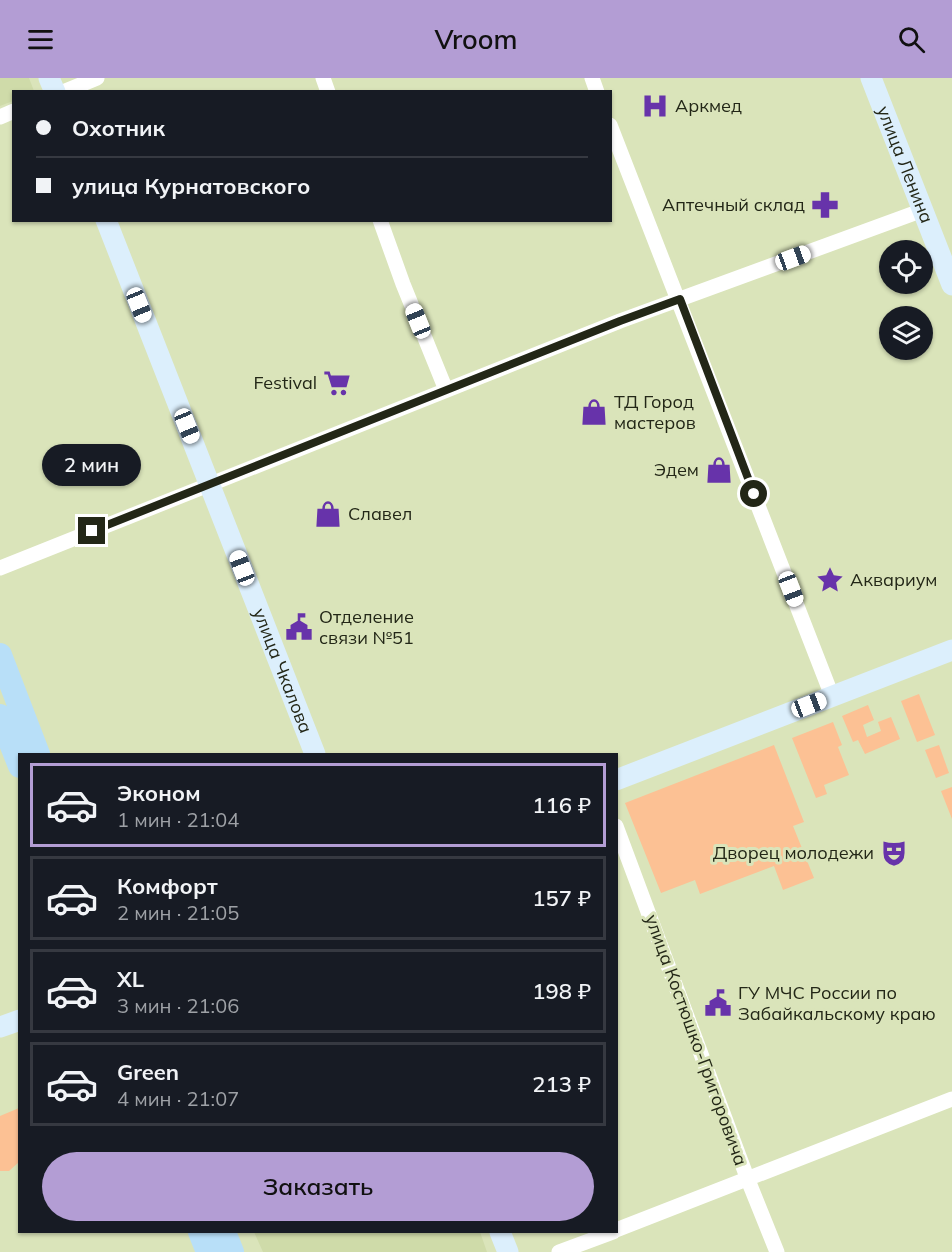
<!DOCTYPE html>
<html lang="ru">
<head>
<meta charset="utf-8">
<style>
	:root { --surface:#171b24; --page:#20242c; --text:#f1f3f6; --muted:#9ea1a6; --line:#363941; --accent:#b39dd4 }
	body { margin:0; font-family:Mulish,sans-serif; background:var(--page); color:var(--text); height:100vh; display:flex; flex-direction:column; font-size:22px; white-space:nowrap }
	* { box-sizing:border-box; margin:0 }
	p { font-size:20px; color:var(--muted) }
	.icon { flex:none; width:33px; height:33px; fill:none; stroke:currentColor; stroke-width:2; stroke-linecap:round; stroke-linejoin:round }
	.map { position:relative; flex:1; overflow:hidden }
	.drawer { position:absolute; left:18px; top:675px; width:600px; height:480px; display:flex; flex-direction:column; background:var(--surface); border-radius:0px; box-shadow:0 2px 4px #0004 }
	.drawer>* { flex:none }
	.hud { position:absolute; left:12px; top:12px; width:600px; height:132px; border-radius:0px; box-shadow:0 2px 4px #0004; display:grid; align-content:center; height:132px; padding:0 24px; background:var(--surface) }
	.buttons { position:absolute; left:879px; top:162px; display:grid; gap:12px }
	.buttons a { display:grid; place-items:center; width:54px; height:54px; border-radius:50%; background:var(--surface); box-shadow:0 2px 4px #0004; font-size:30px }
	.end { position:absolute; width:27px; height:27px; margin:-14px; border:8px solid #232717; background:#fff; box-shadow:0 0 0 3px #fff }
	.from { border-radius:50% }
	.bubble { position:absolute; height:42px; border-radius:21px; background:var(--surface); box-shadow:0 2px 4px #0004; font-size:20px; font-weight:600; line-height:42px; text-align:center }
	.car { position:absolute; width:18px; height:36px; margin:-18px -9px; border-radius:8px; box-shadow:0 0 4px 2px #0007; background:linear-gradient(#fff 24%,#345 0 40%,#fff 0 76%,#345 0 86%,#fff 0) }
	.hud b { display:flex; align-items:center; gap:21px; height:57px; font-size:22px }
	.hud b+b { border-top:2px solid var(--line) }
	.hud i { width:15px; height:15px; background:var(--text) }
	ul { padding:10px 0 0; list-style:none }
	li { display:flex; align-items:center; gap:18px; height:84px; margin:0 12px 9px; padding:0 12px; border:3px solid var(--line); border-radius:0px }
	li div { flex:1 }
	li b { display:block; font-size:22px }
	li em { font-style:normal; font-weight:600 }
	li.selected { border-color:var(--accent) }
	li>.icon { width:54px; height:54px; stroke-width:1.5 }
	.button { display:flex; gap:12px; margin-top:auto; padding:12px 24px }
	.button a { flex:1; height:69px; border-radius:36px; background:var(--accent); color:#111; font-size:24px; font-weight:600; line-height:69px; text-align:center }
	header { display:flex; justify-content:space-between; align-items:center; height:78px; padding:0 24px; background:var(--accent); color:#111; font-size:27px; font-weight:600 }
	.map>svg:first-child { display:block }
</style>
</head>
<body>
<header><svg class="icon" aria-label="menu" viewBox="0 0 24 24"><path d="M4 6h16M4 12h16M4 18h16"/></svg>Vroom<svg class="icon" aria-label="search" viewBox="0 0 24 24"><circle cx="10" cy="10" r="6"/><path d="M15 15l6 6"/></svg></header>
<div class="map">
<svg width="952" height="1174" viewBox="0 0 952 1174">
	<rect width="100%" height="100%" fill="#dae4ba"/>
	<path fill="#cfdba9" d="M0,0H29L34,13L14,14L13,23L0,28Z
		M254,1154H480L487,1174H263Z"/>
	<path fill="#fcc194" d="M919,616L935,657L917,664L901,623Z
		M868,627L874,642L863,647L867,659L881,653L878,644L891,639L900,661L865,676L858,662L853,664L842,638Z
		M833,644L842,667L838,669L849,697L824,707L827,716L816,720L792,660Z
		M774,667L804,744L793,748L814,800L783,812L774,788L700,816L695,802L661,815L625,725Z
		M939,667L949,695L936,700L925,672Z
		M952,709V741L941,713Z
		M19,1030V1084L9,1093H0V1038Z"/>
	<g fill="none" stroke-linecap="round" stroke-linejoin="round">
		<path stroke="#fff" stroke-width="15" d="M323,0L328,14
			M592,0L597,14
			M63,14L97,0
			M0,39L14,33
			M610,47L832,618
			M380,142L403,206L446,312
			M0,490L620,243L923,132
			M616,748L748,1102L777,1174
			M616,1152L952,1021
			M559,1174L613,1154"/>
		<g stroke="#dceffc" stroke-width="21">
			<path d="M49,0L55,14"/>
			<path id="s1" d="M871,0L952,207"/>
			<path id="s2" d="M106,142L315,676"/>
			<path d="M616,702L952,572"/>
			<path d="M0,949L20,942"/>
			<path d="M500,1154L508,1174"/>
		</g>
		<path stroke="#b8dff8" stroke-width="24" d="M0,577L38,676
			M0,638L20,688
			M200,1154L208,1174
			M224,1154L232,1174"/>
	</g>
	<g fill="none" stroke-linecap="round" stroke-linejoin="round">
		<path stroke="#232717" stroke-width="8" d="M92,453L620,243L680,221L754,416"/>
	</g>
	<defs>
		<symbol id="hospital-bare" viewBox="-9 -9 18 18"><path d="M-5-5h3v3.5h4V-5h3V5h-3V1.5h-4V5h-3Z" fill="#6733aa" stroke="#dae4ba" stroke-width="2.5" paint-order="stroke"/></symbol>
		<symbol id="pharmacy-bare" viewBox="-9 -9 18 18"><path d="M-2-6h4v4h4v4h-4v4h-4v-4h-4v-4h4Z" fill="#6733aa" stroke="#dae4ba" stroke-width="2.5" paint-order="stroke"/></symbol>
		<symbol id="supermarket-bare" viewBox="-9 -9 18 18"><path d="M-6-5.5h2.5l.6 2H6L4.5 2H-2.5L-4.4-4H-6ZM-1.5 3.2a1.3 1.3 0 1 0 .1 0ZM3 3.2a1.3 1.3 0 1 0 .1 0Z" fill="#6733aa" stroke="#dae4ba" stroke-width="2.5" paint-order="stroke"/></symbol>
		<symbol id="shop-bare" viewBox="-9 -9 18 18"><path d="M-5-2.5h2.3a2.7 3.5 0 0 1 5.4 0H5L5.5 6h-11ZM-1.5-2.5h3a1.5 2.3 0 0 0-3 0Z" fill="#6733aa" stroke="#dae4ba" stroke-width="2.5" paint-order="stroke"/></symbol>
		<symbol id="sight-bare" viewBox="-9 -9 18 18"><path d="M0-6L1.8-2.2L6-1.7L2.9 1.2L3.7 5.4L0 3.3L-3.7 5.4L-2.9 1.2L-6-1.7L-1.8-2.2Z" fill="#6733aa" stroke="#dae4ba" stroke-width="2.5" paint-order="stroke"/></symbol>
		<symbol id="civic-bare" viewBox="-9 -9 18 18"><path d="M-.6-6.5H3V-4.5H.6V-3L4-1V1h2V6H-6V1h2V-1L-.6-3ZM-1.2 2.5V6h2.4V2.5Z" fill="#6733aa" stroke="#dae4ba" stroke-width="2.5" paint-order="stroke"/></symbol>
		<symbol id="theatre-bare" viewBox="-9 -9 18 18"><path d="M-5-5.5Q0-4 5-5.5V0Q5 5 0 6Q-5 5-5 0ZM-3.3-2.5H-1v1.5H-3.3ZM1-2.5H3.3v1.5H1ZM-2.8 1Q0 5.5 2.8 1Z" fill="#6733aa" stroke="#dae4ba" stroke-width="2.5" paint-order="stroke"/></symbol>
	</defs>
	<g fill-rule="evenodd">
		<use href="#hospital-bare" x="636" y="9" width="38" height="38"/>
		<use href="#pharmacy-bare" x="806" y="108" width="38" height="38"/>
		<use href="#supermarket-bare" x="318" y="286" width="38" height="38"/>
		<use href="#shop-bare" x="575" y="315" width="38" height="38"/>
		<use href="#shop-bare" x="700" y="373" width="38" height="38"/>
		<use href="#shop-bare" x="309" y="417" width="38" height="38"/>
		<use href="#sight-bare" x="811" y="483" width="38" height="38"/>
		<use href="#civic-bare" x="280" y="530" width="38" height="38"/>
		<use href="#theatre-bare" x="875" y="756" width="38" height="38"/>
		<use href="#civic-bare" x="699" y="906" width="38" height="38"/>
	</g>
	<g text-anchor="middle" stroke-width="6" stroke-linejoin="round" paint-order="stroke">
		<g font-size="18" fill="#232717" stroke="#dae4ba" text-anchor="start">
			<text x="675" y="34">Аркмед</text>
			<text x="805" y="133" text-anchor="end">Аптечный склад</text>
			<text x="317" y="311" text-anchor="end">Festival</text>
			<text x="614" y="330">ТД Город<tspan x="614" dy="21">мастеров</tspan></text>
			<text x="699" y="398" text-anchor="end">Эдем</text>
			<text x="348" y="442">Славел</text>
			<text x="850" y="508">Аквариум</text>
			<text x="319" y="545">Отделение<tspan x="319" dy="21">связи №51</tspan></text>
			<text x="874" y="781" text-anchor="end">Дворец молодежи</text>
			<text x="738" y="921">ГУ МЧС России по<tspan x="738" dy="21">Забайкальскому краю</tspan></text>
		</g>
		<g font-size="18" fill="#232717" stroke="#dae4ba">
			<text dy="6" stroke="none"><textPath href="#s1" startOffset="93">улица Ленина</textPath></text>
			<text dy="6" stroke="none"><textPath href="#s2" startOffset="484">улица Чкалова</textPath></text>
			<text transform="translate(696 962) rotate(70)" y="6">улица Костюшко-Григоровича</text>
		</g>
	</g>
</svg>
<div class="buttons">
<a><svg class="icon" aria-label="locate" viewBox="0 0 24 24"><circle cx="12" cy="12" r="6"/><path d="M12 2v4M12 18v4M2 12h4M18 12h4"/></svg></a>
<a><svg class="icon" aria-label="layers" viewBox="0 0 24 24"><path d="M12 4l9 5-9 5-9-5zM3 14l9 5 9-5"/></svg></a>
</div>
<i class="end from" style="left:754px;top:416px"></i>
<i class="end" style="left:92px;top:453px"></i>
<div class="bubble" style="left:42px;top:366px;width:99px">2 мин</div>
<i class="car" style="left:793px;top:180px;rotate:70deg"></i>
<i class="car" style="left:139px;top:227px;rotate:158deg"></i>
<i class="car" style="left:418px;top:243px;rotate:338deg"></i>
<i class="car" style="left:187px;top:348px;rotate:158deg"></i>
<i class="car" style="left:242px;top:490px;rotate:339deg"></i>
<i class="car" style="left:791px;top:511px;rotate:159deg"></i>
<i class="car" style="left:809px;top:627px;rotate:69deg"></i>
<div class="hud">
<b><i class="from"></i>Охотник</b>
<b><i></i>улица Курнатовского</b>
</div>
<section class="drawer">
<ul>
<li class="selected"><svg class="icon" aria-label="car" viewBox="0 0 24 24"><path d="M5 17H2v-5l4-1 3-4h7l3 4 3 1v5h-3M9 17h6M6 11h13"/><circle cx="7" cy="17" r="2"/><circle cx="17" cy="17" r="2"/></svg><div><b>Эконом</b><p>1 мин · 21:04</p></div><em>116 ₽</em></li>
<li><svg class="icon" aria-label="car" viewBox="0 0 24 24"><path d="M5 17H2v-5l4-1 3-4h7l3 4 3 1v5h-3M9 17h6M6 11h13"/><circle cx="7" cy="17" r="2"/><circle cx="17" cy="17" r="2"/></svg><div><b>Комфорт</b><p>2 мин · 21:05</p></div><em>157 ₽</em></li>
<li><svg class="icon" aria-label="car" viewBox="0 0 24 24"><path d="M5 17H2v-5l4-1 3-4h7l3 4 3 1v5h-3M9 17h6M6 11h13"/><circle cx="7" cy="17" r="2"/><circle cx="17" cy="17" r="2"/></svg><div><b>XL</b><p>3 мин · 21:06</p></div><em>198 ₽</em></li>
<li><svg class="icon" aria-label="car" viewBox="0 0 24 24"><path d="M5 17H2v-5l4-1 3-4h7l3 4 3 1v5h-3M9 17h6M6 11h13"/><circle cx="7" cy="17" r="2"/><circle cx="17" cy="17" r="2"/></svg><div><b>Green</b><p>4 мин · 21:07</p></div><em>213 ₽</em></li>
</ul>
<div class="button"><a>Заказать</a></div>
</section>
</div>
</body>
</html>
